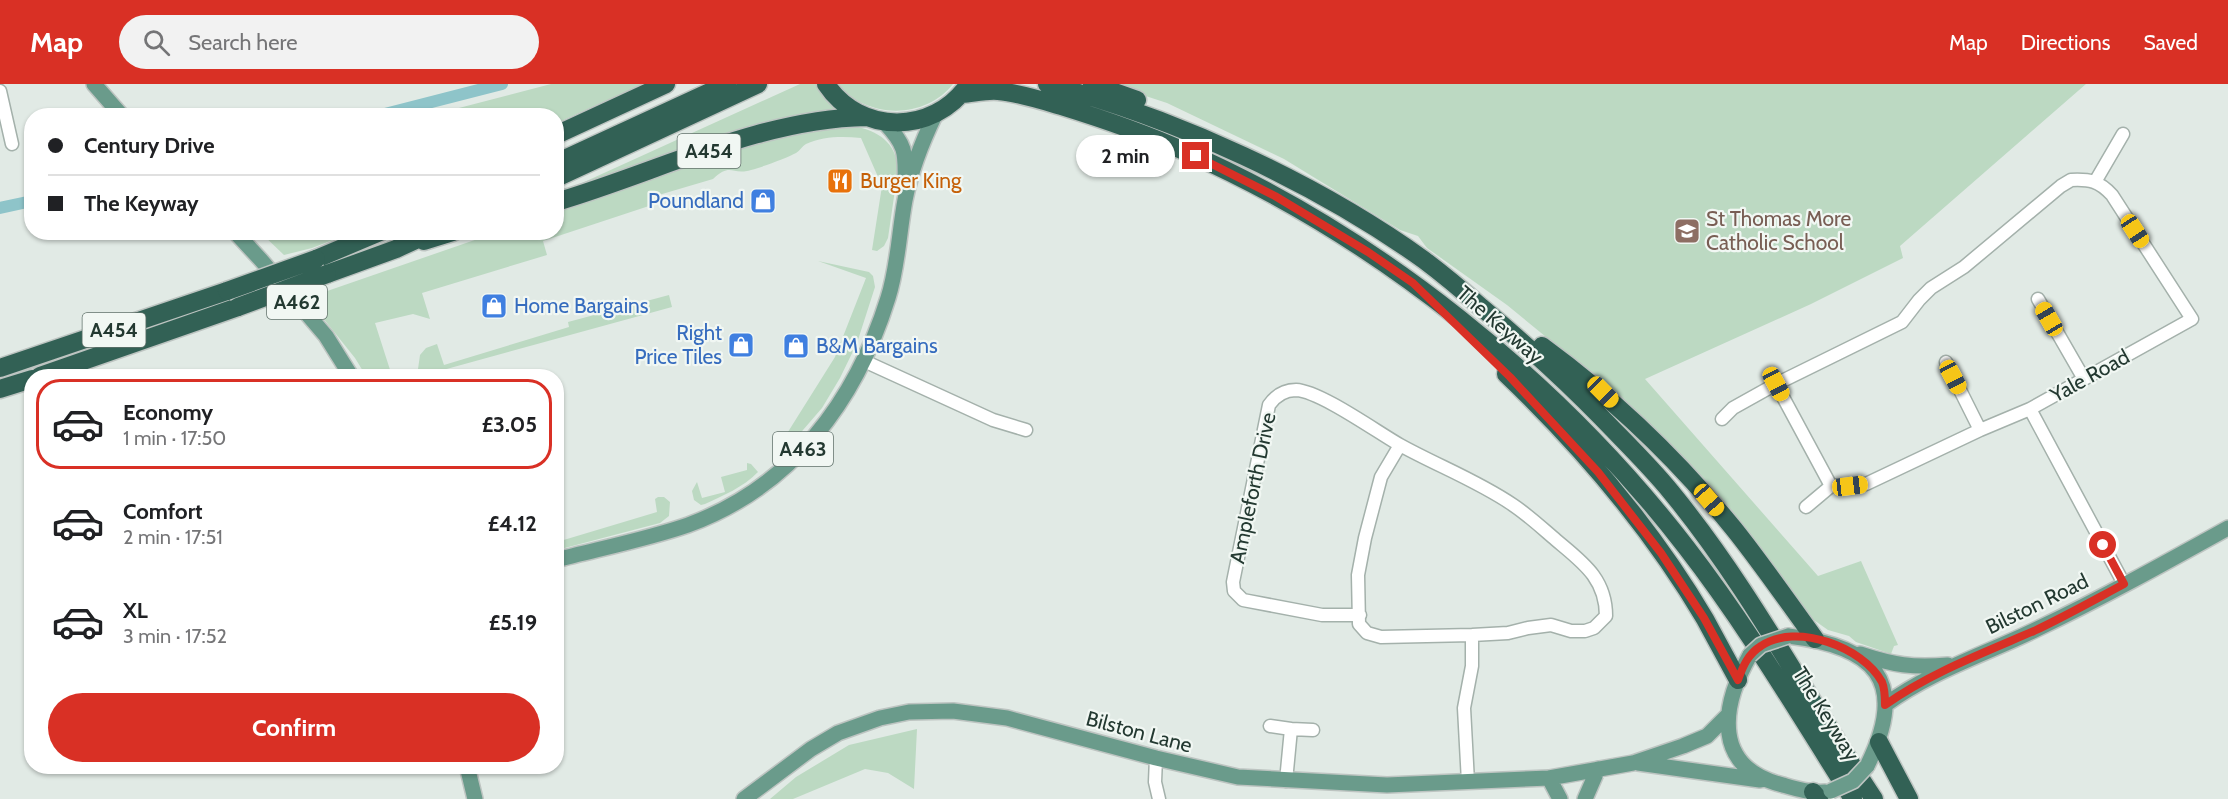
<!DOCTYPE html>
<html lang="en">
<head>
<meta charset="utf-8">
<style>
	:root { --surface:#fff; --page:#f2f2f2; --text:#202124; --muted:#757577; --line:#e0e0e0; --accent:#d93025 }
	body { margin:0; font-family:Cabin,sans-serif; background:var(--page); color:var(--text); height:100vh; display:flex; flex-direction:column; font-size:22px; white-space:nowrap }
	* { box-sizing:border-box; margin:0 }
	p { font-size:20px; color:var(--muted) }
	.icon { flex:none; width:33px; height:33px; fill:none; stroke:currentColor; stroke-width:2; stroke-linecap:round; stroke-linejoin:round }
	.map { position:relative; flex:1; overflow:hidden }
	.sheet { position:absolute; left:24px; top:285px; width:540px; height:405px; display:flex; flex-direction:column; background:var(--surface); border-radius:24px; box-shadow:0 2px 4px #0004 }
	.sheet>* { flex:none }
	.hud { position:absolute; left:24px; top:24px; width:540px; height:132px; border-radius:24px; box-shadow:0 2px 4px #0004; display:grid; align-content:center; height:132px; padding:0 24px; background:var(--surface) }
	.end { position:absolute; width:27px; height:27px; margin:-14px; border:8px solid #d93025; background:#fff; box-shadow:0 0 0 3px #fff }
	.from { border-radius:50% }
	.bubble { position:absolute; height:42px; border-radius:21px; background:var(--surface); box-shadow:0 2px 4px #0004; font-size:20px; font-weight:800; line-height:42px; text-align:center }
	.car { position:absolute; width:18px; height:36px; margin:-18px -9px; border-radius:8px; box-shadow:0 0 4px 2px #0007; background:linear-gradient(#f5c518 24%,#345 0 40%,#f5c518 0 76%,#345 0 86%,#f5c518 0) }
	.hud b { display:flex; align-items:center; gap:21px; height:57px; font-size:22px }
	.hud b+b { border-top:2px solid var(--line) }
	.hud i { width:15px; height:15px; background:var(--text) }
	ul { padding:10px 0 0; list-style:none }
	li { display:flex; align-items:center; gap:18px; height:90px; margin:0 12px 9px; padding:0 12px; border:3px solid transparent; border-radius:24px }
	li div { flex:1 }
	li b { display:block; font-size:22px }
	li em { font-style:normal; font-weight:800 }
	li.active { border-color:var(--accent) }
	li>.icon { width:54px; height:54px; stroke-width:1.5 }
	.button { display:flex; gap:12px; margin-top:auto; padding:12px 24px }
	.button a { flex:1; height:69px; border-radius:36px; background:var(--accent); color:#fff; font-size:24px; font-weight:800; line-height:69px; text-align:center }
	header { display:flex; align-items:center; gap:36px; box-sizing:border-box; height:84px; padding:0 30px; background:var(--accent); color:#fff }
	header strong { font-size:28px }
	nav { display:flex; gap:33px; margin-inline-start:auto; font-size:21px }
	.search { width:420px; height:54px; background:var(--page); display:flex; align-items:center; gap:15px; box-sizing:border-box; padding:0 21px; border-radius:33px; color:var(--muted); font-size:22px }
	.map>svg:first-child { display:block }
</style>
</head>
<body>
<header>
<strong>Map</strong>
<div class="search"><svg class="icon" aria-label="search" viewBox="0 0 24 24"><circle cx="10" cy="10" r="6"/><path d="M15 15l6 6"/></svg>Search here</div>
<nav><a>Map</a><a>Directions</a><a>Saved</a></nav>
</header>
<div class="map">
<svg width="2228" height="715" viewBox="0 0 2228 715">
	<rect width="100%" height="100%" fill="#e1eae5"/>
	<path fill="#bcd9c2" d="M551,0H643L557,39L556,32H428Z
		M800,0H816L847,29L571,104Z
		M838,0H953C925,36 866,35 838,0Z
		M1109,0H2086L1900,162L1903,174L1811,220L1645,295L1818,492L1861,477L1898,561L1894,562L1891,570L1856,558L1849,552L1828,546L1811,534L1589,288L1507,221L1427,164L1418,152L1400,146L1284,75L1167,19Z
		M854,42C878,47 896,58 898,85L888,154L884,162L877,167L872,166L882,102L861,54C843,52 823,52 806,60C802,62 800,67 796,69C787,74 757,85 747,87C731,90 730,79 713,95L652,113L655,120L543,157L547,171L422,209L430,235L413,230L375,239L392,292H366L355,274L307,214L495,149L556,148L557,128L719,70L795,48Z
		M261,149H351L312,164L284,171Z
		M818,177L869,188L873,192L875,203L857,259L840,294L822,324L784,368L776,367L774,363L776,357L781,359L835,273L866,194Z
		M669,211L672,223L432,289V292H417L420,271L426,264L437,260L444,281L569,243L568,238Z
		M747,379L751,380L758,388C744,403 722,412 705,420L701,421L694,416L692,407L697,398L702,414L725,408L721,393L747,386Z
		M658,413H664L670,418L669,432L660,439L557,466V458L657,428L655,415Z
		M917,645L914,705L888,689L865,685L793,715H770L796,693L849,661Z"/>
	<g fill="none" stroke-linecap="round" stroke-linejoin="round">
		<path stroke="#8ec4c9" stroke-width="12" d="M377,32L502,0
			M0,124L32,117"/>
		<defs>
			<path id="minor" d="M0,7L12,60
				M2071,96C2090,95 2099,97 2112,111L2192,235L2030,325L1980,346L1866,400L1831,402L1776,300L1902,238L1919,216L1931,204L1964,183L2061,102Z
				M2095,98L2123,50
				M2038,215L2084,295
				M864,277L993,336L1026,346
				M1946,278L1980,346
				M2030,325L2124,500
				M1722,335L1733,324L1776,300
				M1806,423L1831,402
				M1360,531H1322L1243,516L1234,507L1233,498L1269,321C1276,311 1284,306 1296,306C1320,307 1377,348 1400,361C1438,382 1478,397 1513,421C1528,431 1542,444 1556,456C1582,478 1606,494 1606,532L1594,544L1585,547H1571L1551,541L1528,544L1508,549L1472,551L1381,553L1367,549L1359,540L1358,491L1365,454L1381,393L1400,361
				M1270,642L1291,645L1286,697
				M1291,645L1313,646
				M1156,674L1155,698L1159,715
				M1468,698L1464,624L1472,582V551"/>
			<path id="major" d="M94,0L122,32
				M885,39C905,60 906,68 905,97
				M235,148L261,176L326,252L351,292
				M556,476C598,465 648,455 688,441C792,403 856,317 888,214C898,183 899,148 905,116C911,86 922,58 935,31
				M1788,552C1874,562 1910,596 1867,682
				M1860,570C1894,581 1912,584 1948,581
				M1750,571C1720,624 1713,684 1783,701C1797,705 1810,709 1825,708
				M1885,621C1931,587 1986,570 2037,545C2102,514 2165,479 2228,444
				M1638,679L1760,696
				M467,682L475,715
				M1549,694L1560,715
				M744,715L811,665L838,649L880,634L909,628L953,627L1007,634L1156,674L1238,693L1387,701L1549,694L1633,679L1683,662L1707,652L1728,631
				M1585,715L1598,685"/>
			<path id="highway" d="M826,0C860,51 933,51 968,1
				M1047,0C1175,34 1317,99 1424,176C1444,191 1463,207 1481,223C1523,258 1564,295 1602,334C1625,358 1650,382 1671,408C1749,503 1806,613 1874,715
				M1092,0L1137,16
				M962,10C974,9 986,6 998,7C1019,9 1041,16 1061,22C1103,35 1144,49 1184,67C1376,151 1558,297 1686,463C1748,543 1799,630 1853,715
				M556,51L666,0
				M556,79L727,0
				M556,94L758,0
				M556,118C658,88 759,35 866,33
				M424,157L453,148
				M316,175L380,148
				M327,190L396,165L433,148
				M1542,262C1613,314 1678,376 1734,445C1762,480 1788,518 1815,555
				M0,284L227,207
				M1506,290C1581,362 1652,445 1705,535C1716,555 1727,576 1738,596
				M40,292L238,223
				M0,305L32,295
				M1879,658L1909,715
				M1813,708L1819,715"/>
		</defs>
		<use href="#minor" stroke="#a4b1ab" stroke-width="15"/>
		<use href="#major" stroke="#bdc4c1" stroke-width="18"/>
		<use href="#highway" stroke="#bdc4c1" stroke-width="21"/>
		<use href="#minor" stroke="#fff" stroke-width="12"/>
		<use href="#major" stroke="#6a9b8b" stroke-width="15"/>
		<use href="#highway" stroke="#326155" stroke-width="18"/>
		<defs>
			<path id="major-bridge" d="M1750,571L1761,561L1788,552
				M1831,707L1853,697L1867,682"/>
			<path id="highway-bridge" d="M227,207L316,175
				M238,223L327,190"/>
		</defs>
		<use href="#major-bridge" stroke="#bdc4c1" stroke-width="18" stroke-linecap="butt"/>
		<use href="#highway-bridge" stroke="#bdc4c1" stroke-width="21" stroke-linecap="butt"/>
		<use href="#major-bridge" stroke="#6a9b8b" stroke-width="15"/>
		<use href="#highway-bridge" stroke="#326155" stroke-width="18"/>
	</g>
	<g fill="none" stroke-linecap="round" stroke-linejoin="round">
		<path stroke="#d93025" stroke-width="8" d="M1196,72L1275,112L1368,168L1413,199L1510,293L1598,388L1661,469L1704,534L1738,596C1743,582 1748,570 1761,562C1796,538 1863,563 1882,598C1885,605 1885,614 1885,621C1930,589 1983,569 2034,547C2064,533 2094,516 2124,500L2103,461"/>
	</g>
	<defs>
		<symbol id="restaurant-square" viewBox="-11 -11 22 22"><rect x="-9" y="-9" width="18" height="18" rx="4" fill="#e8710a" stroke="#f1f7f3"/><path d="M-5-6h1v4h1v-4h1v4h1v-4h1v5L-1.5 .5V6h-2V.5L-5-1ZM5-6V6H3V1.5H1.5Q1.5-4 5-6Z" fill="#fff"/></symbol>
		<symbol id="shop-square" viewBox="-11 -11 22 22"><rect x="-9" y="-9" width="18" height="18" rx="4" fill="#3f7fe0" stroke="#f1f7f3"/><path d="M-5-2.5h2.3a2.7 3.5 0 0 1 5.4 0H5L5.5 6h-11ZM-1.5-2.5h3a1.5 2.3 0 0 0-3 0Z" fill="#fff"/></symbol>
		<symbol id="school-square" viewBox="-11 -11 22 22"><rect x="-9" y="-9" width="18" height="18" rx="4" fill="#8d6e63" stroke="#f1f7f3"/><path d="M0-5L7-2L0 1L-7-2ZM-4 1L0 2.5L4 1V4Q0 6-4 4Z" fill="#fff"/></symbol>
	</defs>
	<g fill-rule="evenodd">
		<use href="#restaurant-square" x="825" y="82" width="30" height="30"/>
		<use href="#shop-square" x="748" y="102" width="30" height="30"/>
		<use href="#school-square" x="1672" y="132" width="30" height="30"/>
		<use href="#shop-square" x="479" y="207" width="30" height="30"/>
		<use href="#shop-square" x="726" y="246" width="30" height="30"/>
		<use href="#shop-square" x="781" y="247" width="30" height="30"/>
	</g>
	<g text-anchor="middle" stroke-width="4.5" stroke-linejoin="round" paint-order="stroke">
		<g fill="#f1f7f3" stroke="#61726b" stroke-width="1.5">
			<rect x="677.5" y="50" width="63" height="34" rx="4.5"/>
			<rect x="267" y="201" width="60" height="34" rx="4.5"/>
			<rect x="82.5" y="229" width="63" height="34" rx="4.5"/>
			<rect x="773" y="348" width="60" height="34" rx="4.5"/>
		</g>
		<g font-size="20" font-weight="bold" fill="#233931">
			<text x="709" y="74">A454</text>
			<text x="297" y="225">A462</text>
			<text x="114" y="253">A454</text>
			<text x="803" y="372">A463</text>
		</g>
		<g font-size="21" fill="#c56008" stroke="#f1f7f3" text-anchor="start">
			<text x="860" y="104">Burger King</text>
		</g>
		<g font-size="21" fill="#366cbe" stroke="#f1f7f3" text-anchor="end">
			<text x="744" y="124">Poundland</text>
			<text x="514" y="229" text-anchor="start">Home Bargains</text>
			<text x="722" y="256">Right<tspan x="722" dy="24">Price Tiles</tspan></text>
			<text x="816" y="269" text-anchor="start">B&amp;M Bargains</text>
		</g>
		<g font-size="21" fill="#785e54" stroke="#f1f7f3" text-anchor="start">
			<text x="1706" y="142">St Thomas More<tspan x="1706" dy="24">Catholic School</tspan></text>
		</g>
		<g font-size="21" fill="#233931" stroke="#f1f7f3">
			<text transform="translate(1500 241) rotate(41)" y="7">The Keyway</text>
			<text transform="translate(2090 292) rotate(-29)" y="7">Yale Road</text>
			<text transform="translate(1253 404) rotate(-78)" y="7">Ampleforth Drive</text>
			<text transform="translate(2037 520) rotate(-26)" y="7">Bilston Road</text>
			<text transform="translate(1826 630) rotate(58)" y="7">The Keyway</text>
			<text transform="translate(1139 648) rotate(15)" y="7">Bilston Lane</text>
		</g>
	</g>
</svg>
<i class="end from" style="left:2103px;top:461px"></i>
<i class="end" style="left:1196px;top:72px"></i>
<div class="bubble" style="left:1076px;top:51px;width:99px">2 min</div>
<i class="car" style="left:2135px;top:147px;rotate:147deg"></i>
<i class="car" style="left:2049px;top:235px;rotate:330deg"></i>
<i class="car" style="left:1953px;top:293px;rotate:152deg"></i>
<i class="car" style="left:1776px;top:300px;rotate:152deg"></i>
<i class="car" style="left:1603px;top:308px;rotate:135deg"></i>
<i class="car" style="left:1850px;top:402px;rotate:83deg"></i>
<i class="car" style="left:1709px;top:416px;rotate:139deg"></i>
<div class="hud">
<b><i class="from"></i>Century Drive</b>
<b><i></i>The Keyway</b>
</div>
<section class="sheet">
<ul>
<li class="active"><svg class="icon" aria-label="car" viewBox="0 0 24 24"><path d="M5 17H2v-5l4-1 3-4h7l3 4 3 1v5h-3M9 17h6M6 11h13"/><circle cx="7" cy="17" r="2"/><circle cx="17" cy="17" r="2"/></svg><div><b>Economy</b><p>1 min · 17:50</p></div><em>£3.05</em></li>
<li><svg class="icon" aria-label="car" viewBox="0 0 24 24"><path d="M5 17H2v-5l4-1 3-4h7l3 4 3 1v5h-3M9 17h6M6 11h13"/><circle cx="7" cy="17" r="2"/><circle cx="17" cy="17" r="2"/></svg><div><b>Comfort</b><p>2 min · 17:51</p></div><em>£4.12</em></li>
<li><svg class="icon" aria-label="car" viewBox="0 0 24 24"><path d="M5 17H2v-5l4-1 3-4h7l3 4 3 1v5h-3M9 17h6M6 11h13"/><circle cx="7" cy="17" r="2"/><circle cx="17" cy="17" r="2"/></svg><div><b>XL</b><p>3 min · 17:52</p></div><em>£5.19</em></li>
</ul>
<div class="button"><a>Confirm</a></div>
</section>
</div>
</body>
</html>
